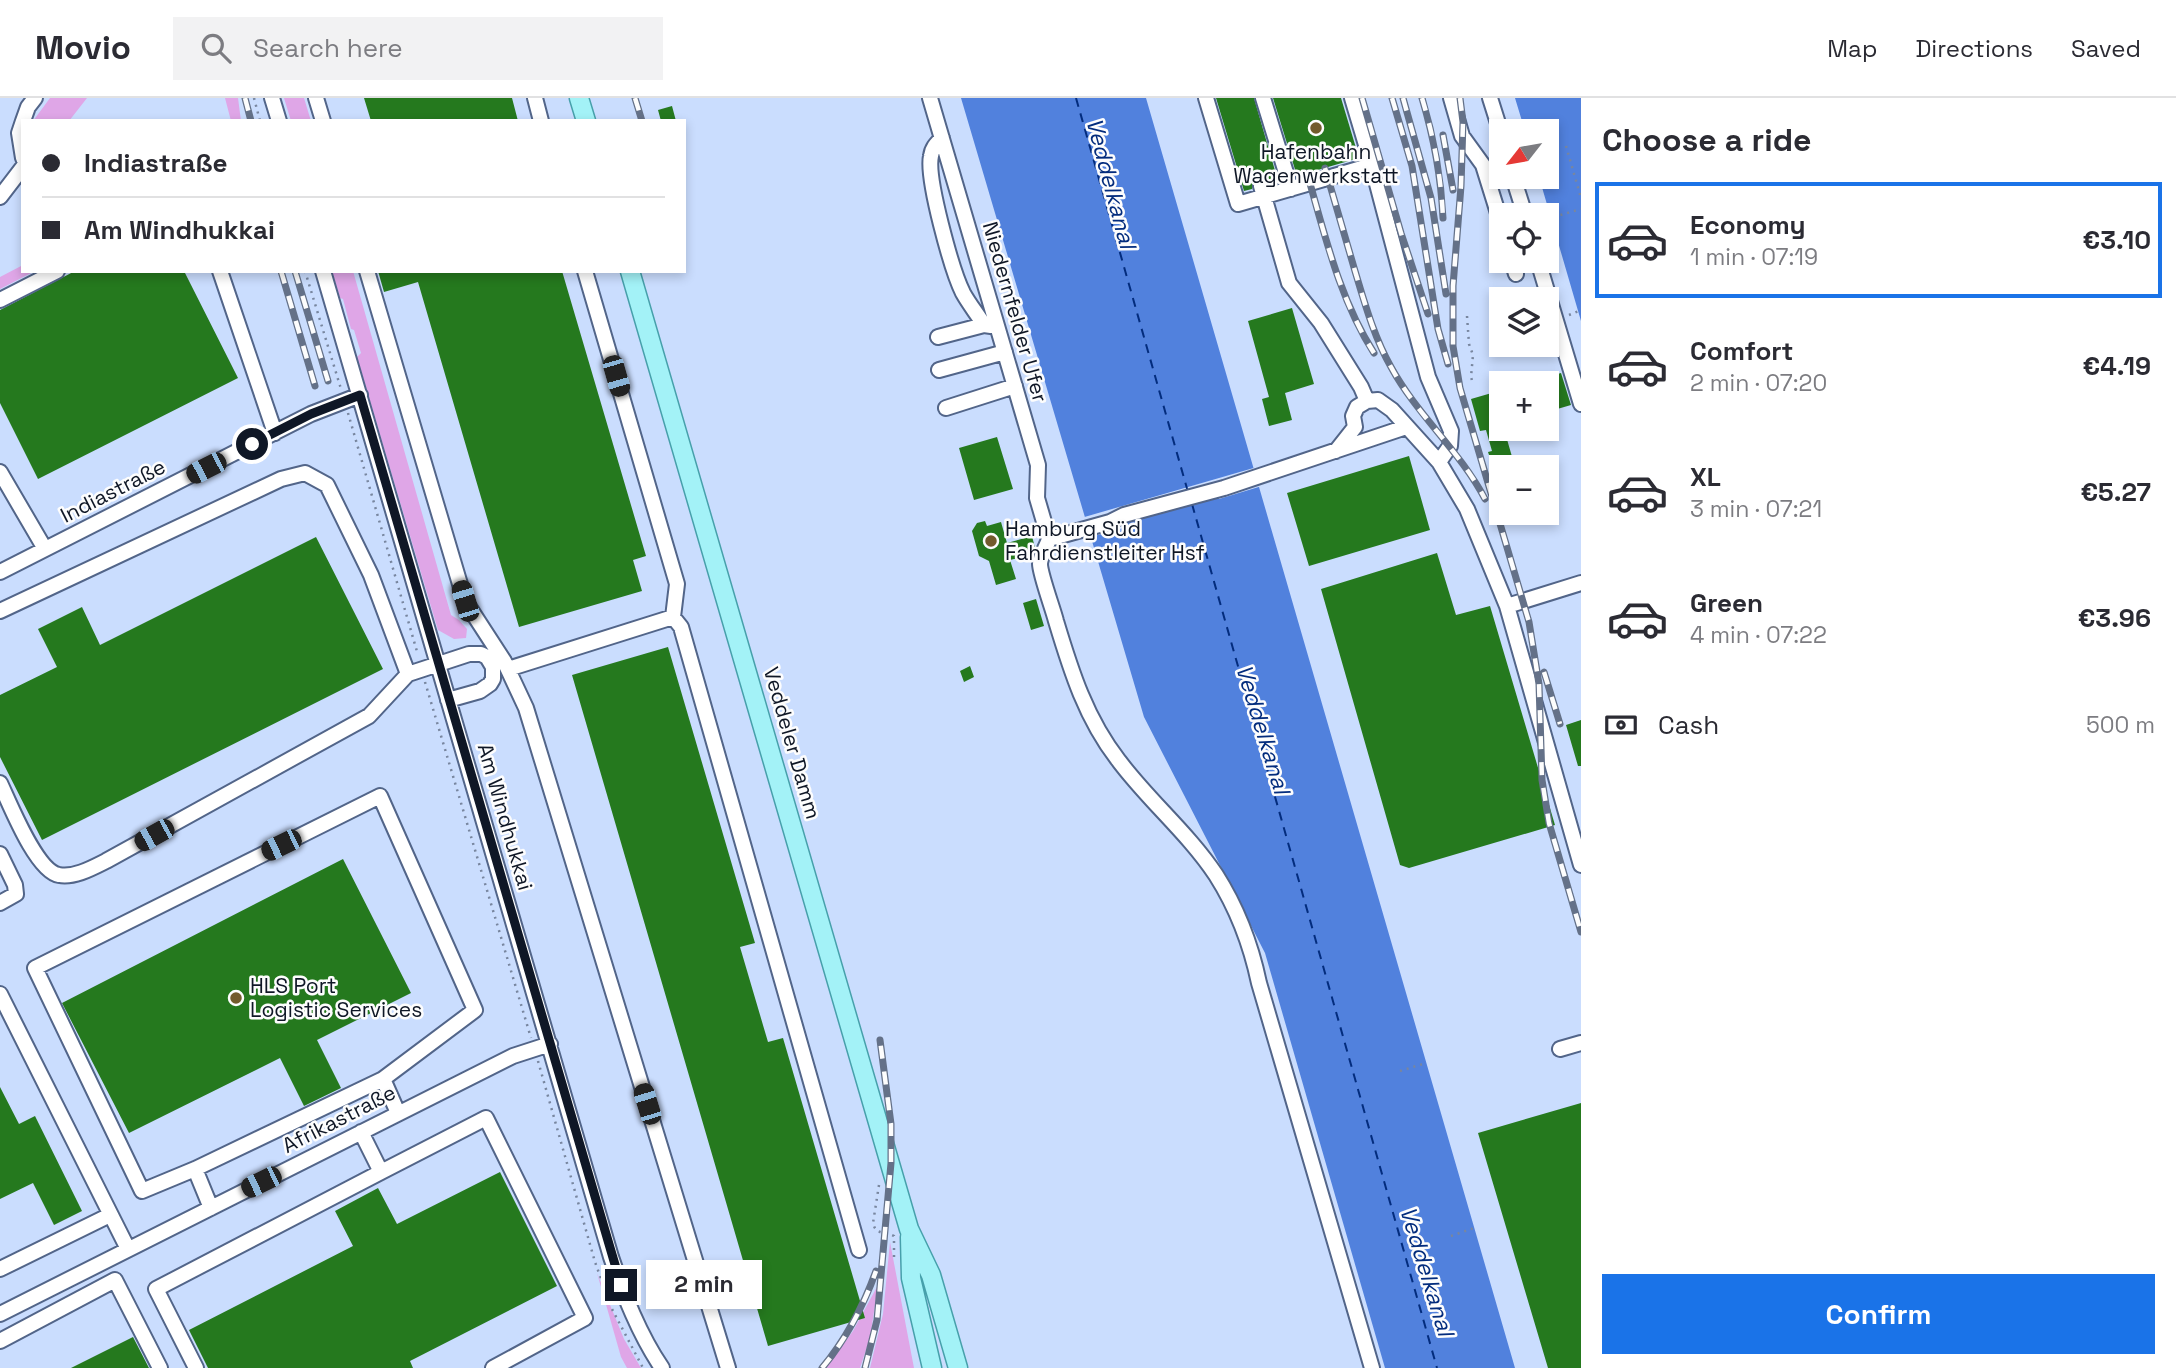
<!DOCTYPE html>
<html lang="en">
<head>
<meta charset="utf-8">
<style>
	:root { --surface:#fff; --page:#f2f2f3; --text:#2b2b33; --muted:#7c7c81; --line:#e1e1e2; --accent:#1a73e8 }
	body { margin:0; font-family:"Space Grotesk",sans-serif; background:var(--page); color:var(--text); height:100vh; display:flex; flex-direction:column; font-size:26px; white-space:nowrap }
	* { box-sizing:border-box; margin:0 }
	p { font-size:23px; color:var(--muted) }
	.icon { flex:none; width:38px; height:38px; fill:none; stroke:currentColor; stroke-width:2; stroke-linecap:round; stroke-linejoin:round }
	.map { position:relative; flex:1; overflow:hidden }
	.sheet { display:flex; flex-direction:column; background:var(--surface); width:595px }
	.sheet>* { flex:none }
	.banner { position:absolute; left:21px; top:21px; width:665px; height:154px; border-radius:0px; box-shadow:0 4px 10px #0003; display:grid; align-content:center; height:154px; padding:0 21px; background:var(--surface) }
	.needle { width:46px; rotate:239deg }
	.fabs { position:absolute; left:1489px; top:21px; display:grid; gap:14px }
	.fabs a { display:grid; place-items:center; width:70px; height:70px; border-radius:0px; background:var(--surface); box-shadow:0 4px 10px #0003; font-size:35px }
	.end { position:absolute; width:32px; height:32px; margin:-16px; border:9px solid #0f1726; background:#fff; box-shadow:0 0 0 4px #fff }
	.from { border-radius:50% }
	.bubble { position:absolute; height:49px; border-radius:0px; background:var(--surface); box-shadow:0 4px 10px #0003; font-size:23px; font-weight:700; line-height:49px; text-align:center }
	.car { position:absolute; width:21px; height:42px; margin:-21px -10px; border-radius:9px; box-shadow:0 0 5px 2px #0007; background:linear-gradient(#222 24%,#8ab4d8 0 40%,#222 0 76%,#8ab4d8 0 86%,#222 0) }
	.banner b { display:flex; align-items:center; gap:24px; height:66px; font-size:26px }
	.banner b+b { border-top:2px solid var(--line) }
	.banner i { width:18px; height:18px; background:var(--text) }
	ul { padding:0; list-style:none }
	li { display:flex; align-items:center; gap:21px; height:116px; margin:0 14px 10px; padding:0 7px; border:4px solid transparent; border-radius:0px }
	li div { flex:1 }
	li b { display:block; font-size:26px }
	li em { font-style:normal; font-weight:700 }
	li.current { border-color:var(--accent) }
	li>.icon { width:63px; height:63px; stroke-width:1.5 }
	h2 { padding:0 21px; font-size:32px; line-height:84px }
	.pay { display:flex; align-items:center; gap:18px; height:77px; padding:0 21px; font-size:26px }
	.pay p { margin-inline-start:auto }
	.cta { display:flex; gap:14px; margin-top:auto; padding:14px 21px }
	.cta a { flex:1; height:80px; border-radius:0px; background:var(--accent); color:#fff; font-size:28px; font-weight:700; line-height:80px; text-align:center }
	header { display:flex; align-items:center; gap:42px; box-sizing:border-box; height:98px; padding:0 35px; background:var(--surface); border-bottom:2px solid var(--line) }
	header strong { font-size:33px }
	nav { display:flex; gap:38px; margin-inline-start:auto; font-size:24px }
	.search { width:490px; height:63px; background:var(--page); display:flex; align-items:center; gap:18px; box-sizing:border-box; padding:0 24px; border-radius:0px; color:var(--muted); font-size:26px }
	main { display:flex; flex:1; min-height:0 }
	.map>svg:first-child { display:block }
</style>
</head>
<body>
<header>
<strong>Movio</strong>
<div class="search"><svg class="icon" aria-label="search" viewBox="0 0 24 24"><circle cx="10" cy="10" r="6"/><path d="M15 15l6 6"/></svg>Search here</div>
<nav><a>Map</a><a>Directions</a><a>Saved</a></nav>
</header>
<main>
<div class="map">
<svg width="1581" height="1270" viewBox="0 0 1581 1270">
	<rect width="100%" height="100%" fill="#caddfe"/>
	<path fill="#dfa6e7" d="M50,0H87L69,23H33Z
		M225,0H238L241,23H231Z
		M284,0H304L311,23H291Z
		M23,167V173H35L0,191V179Z
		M332,173H353L451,517L459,522L467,531L466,540L454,541L438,532L357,259L361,255L354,232L351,231L343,201L340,200Z
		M890,1144L914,1270H870L883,1216Z
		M597,1175L624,1241L641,1270H627L621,1259Z
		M878,1187L870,1240L860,1270H826L853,1233Z"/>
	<path fill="#5181dd" d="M961,0H1146L1515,1270H1385L1265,855L1144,619Z
		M1515,0H1581V223L1539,79H1547V33H1525Z"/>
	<path fill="#caddfe" d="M1257,369L1262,388L1219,401L1217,395L1125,422L1127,429L1087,440L1081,420Z"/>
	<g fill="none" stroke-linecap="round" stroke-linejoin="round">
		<path stroke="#032c7d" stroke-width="2" stroke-dasharray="9 7" stroke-linecap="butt" d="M1076,0L1188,394
			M1192,406L1437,1270"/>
	</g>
	<path fill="#25791e" d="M364,0H512L518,23H371Z
		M1216,0H1254L1278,83L1270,85L1267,81L1259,79L1254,82L1252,91L1244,93Z
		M1273,0H1341L1359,60L1297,78Z
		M672,8L676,23H661L658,12Z
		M75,173H184L238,280L38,381L0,305V212Z
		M378,173H562L646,458L633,462L642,493L519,529L418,184L384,194Z
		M1292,210L1314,286L1285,295L1292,322L1269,328L1262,301L1269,299L1248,223Z
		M1561,275L1571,307L1547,314V279Z
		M1502,292V331H1504L1515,369H1493L1488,354L1492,353L1486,332L1480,333L1471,301Z
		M997,339L1013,391L974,402L959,350Z
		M1409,358L1430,432L1309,468L1287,395Z
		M985,423L987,428L1001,424L1007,445L1032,438L1035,450L1033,456L1010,462L1016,481L996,487L989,463L979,458L972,433L977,425Z
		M316,439L383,571L42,742L0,659V597L57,569L38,531L82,509L100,547Z
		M1437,455L1456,517L1490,508L1555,727L1409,770L1400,767L1321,491Z
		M1036,501L1044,528L1031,532L1023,505Z
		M668,549L755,845L740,849L768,944L783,940L865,1220L768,1248L572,577Z
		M970,568L974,579L964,584L960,573Z
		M1581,622V668H1578L1566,627Z
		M343,761L411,895L317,942L341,990L304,1008L280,960L129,1035L62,905Z
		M0,989L19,1026L35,1018L82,1113L54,1127L33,1085L0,1101Z
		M1581,1005V1270H1548L1478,1035Z
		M500,1074L557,1188L410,1263L413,1270H208L189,1232L353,1148L335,1113L378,1090L397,1126Z
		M133,1239L149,1270H71Z"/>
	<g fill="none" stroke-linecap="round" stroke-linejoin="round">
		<defs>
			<path id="minor" d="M272,0L279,23
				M316,0L323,23
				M535,0L541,23
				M930,0L1038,367L1037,400L1049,441
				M1206,0L1238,106L1372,67
				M1263,0L1291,91
				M1352,0L1372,67L1428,279L1451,333L1450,348L1439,364
				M1451,0L1462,38L1483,67L1502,128
				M1490,0L1502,38
				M23,23L19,35L23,60
				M23,23L28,9L35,0
				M942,40C936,46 932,50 931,58C926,80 952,173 963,195C969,206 978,217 984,227
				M1513,79L1525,117
				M1261,88L1289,185L1321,225L1361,289L1367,303
				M0,99L23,69
				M1512,163L1516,176
				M1538,163L1581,306
				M220,173L275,335
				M323,173L611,1159C624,1197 639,1236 662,1270
				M367,173L465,503L504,563L526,610L728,1270
				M585,173L677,486L673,519
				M0,202L57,173
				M938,239L984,227L991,228
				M939,272L1005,254
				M946,310L1015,288
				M1336,353L1355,329L1353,318L1357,309L1367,303L1378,302L1392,312L1439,364L1467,411L1507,508L1581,767
				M0,374L45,451
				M1049,441C1047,448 1040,459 1040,466C1040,476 1053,511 1056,523C1071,573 1086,621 1119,663C1149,703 1188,735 1216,777C1237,810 1251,847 1259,885L1372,1270
				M1049,441L1110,424L1124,417L1224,390L1406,329
				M0,474L311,316L360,297
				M1507,508L1581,485
				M0,513L281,381L305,375L327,387L371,477L408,576
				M508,571L673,519L681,529L859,1152
				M0,685C10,706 36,773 59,777C74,780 92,770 106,763L369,618L408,576L469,556H481L487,559L493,569V581L490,586L480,593L448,602
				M380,698L475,912L383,981L195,1071L142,1093L35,870Z
				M0,756L15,787L16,796L0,805
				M0,896L128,1151
				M1560,951L1581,945
				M383,981L398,1015
				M195,1071L211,1110
				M381,1074L486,1020L585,1220L493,1270
				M0,1171L110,1117
				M0,1216L513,958L550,946
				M0,1243L115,1182L160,1270
				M196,1270L156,1191L381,1074L361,1034"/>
			<path id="major" d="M579,0L586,23
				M630,173L909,1131L931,1177L958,1270
				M910,1139L911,1180L932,1270"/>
		</defs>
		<use href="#minor" stroke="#526589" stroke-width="18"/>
		<use href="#major" stroke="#47a0ab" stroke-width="21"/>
		<path stroke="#78869f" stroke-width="2.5" stroke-dasharray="2 5" stroke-linecap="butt" d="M254,0L260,23
			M1566,48L1581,100
			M1547,121L1581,111
			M305,173L341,291
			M1569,217L1581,212
			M1467,218L1469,246L1473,257L1471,279L1473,286
			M348,315L418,557
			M425,584L531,940
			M538,963L595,1164L612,1211L643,1270
			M1400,973L1426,965
			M879,1087L873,1125C876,1138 886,1133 894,1138V1160
			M1451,1138L1474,1130"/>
		<use href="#minor" stroke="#fff" stroke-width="14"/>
		<use href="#major" stroke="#a3f2f7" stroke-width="18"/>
		<defs>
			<path id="rail" d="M245,0L251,23
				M635,0L642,23
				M1362,0L1401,135L1428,216
				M1392,0L1412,68L1438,231L1448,266
				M1403,0L1431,100L1446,196
				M1422,0C1434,40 1441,78 1443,120
				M1460,0L1463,24L1461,88L1453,188V248L1460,290L1529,524L1539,586L1542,682L1549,725L1581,834
				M1443,37L1453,92
				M1325,70C1335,104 1345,139 1355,173C1365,206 1374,239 1391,269C1417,317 1460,353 1485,401
				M1307,75C1325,137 1339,200 1374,255
				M281,173L315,288
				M295,173L328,283
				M1544,574L1560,626
				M822,1270C847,1240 863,1209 876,1173
				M865,1270L877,1222L891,1065V1026L880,942"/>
		</defs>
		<use href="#rail" stroke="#647188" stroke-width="7"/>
		<use href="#rail" stroke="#fdfdfd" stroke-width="4.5" stroke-dasharray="13" stroke-linecap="butt"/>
	</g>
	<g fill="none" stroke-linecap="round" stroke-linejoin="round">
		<path stroke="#0f1726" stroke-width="9" d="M252,346L311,316L360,297L621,1187"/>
	</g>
	<g fill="#735b2c" stroke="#fdfdfd" stroke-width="2.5">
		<circle cx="1316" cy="30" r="7"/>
		<circle cx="991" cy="443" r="7"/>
		<circle cx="236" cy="900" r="7"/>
	</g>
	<g text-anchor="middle" stroke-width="5" stroke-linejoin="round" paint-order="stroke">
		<g font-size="21" fill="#0f1726" stroke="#fdfdfd" text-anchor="start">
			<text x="1316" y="61" text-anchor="middle">Hafenbahn<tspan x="1316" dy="24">Wagenwerkstatt</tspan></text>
			<text x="1005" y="438">Hamburg Süd<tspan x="1005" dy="24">Fahrdienstleiter Hsf</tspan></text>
			<text x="250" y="895">HLS Port<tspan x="250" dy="24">Logistic Services</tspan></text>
		</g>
		<g font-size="21" fill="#0f1726" stroke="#fdfdfd">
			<text transform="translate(1015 214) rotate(74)" y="7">Niedernfelder Ufer</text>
			<text transform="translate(113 393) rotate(-27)" y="7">Indiastraße</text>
			<text transform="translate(792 645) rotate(74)" y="7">Veddeler Damm</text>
			<text transform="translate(505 719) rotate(74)" y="7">Am Windhukkai</text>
			<text transform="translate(339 1021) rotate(-27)" y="7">Afrikastraße</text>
		</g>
		<g font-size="23" font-style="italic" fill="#032c7d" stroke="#fdfdfd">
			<text transform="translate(1111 85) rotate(75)" y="8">Veddelkanal</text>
			<text transform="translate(1263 631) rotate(73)" y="8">Veddelkanal</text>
			<text transform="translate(1427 1173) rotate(73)" y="8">Veddelkanal</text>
		</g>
	</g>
</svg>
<div class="fabs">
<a><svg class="needle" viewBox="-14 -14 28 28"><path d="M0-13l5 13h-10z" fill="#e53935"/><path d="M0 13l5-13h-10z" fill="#7c7c81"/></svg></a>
<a><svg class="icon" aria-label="locate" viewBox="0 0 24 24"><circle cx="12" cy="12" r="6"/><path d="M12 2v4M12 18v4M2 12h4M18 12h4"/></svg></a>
<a><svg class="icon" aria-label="layers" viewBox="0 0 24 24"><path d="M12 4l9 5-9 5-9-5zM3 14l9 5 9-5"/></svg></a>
<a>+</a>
<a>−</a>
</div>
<i class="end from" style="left:252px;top:346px"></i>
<i class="end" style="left:621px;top:1187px"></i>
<div class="bubble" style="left:646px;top:1162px;width:116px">2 min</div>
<i class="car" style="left:616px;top:278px;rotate:164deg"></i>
<i class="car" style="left:206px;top:370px;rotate:243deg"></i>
<i class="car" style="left:465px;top:503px;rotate:343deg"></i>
<i class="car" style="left:154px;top:737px;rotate:241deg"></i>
<i class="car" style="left:281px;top:747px;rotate:244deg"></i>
<i class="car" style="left:647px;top:1006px;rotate:343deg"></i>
<i class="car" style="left:261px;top:1084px;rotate:244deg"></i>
<div class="banner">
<b><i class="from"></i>Indiastraße</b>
<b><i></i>Am Windhukkai</b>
</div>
</div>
<section class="sheet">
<h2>Choose a ride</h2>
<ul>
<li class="current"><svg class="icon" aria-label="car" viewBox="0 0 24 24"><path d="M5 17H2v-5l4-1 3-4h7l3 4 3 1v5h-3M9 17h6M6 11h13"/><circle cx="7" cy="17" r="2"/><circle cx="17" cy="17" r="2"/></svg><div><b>Economy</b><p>1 min · 07:19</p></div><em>€3.10</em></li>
<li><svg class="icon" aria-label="car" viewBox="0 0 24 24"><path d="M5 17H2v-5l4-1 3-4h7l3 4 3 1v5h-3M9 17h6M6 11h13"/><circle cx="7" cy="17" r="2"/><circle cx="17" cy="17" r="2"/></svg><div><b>Comfort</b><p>2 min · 07:20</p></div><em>€4.19</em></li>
<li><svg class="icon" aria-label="car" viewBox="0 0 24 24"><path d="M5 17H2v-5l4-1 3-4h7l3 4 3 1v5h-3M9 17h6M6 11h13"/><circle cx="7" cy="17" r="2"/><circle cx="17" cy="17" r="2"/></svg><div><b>XL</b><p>3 min · 07:21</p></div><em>€5.27</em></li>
<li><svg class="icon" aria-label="car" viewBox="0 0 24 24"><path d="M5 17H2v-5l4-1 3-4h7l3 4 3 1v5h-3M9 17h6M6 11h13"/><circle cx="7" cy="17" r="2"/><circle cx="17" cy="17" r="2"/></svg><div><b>Green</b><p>4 min · 07:22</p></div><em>€3.96</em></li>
</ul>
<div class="pay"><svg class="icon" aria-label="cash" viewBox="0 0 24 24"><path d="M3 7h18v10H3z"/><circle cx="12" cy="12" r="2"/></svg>Cash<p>500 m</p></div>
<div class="cta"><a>Confirm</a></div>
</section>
</main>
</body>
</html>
